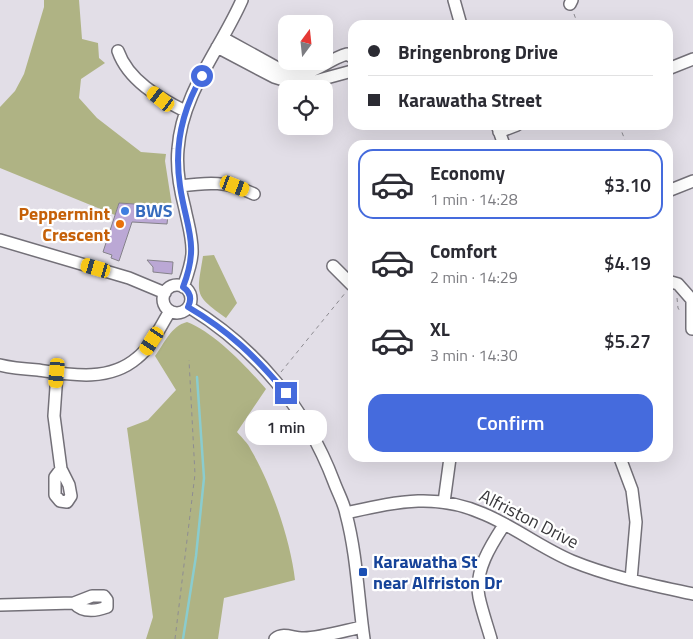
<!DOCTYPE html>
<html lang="en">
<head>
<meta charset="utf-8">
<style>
	:root { --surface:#fff; --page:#f7f7f7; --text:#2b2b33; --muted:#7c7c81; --line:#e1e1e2; --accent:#456bdd }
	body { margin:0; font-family:"Titillium Web",sans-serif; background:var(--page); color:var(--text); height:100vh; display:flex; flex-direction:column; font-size:19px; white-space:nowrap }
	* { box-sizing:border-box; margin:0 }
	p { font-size:16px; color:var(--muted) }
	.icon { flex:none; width:28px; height:28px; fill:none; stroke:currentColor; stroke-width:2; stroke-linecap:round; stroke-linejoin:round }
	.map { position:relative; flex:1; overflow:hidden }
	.drawer { position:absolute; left:348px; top:140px; width:325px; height:322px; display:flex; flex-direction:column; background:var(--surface); border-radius:15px; box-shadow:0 5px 20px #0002 }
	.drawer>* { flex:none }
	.top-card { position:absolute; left:348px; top:20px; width:325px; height:110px; border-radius:15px; box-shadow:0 5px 20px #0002; display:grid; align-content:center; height:110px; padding:0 20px; background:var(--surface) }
	.needle { width:32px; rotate:15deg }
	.fabs { position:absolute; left:278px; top:15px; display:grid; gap:10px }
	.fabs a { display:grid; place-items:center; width:55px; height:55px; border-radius:10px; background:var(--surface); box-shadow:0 5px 20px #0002; font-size:25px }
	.end { position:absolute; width:22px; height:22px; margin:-11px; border:6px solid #456bdd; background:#fff; box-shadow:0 0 0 2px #fff }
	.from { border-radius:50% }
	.bubble { position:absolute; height:35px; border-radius:15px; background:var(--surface); box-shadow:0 5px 20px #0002; font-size:16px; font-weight:600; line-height:35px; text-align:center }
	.car { position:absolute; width:15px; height:30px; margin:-15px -8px; border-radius:6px; box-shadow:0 0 4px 1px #0007; background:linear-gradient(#f5c518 24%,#345 0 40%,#f5c518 0 76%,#345 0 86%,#f5c518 0) }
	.top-card b { display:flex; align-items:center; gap:18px; height:48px; font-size:19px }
	.top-card b+b { border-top:1px solid var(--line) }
	.top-card i { width:12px; height:12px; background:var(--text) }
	ul { padding:9px 0 0; list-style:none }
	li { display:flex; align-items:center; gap:15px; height:70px; margin:0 10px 8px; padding:0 10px; border:2px solid transparent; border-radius:15px }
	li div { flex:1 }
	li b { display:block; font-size:19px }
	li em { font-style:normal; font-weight:600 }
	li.current { border-color:var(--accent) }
	li>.icon { width:45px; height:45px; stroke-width:1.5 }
	.cta { display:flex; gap:10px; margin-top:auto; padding:10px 20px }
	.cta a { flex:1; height:58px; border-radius:15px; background:var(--accent); color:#fff; font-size:20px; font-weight:600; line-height:58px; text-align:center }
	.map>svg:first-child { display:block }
</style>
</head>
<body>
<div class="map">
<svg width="693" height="639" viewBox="0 0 693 639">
	<rect width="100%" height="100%" fill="#e2dee7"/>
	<path fill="#afb384" d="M44,0H79L82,39L98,43L99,58L105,63L81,79L79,98L97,118L141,152L166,154L165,161L172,206L119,203L115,215L0,168V107L15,91L24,74L44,7Z
		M214,255L237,303L226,318C193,294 197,295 203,256Z
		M187,322C214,332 247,367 266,389L237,432C242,438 248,443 251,450C271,483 291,542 295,580L224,598L218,639H146L153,617L127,428L148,420L176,390L155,356C164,344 171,326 187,322Z"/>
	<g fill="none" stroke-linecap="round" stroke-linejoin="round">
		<path stroke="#8accce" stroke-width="2.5" d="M183,639L196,556L204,478L197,377"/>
	</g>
	<path fill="#bba8d5" stroke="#85828a" d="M119,203L165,206V214L168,215L167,224L132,222L119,261L111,258L112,255L103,252Z
		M147,260L173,262L172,274L153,272V267Z"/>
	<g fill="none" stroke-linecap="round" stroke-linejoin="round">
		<defs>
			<path id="minor" d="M454,0L461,25
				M570,4L572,0
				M223,38L283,71C310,81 323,61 347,54L352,57
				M217,47L274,77L290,82L308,83L352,71
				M118,51C128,80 159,98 185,111
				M668,69L693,59
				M497,125L504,145
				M499,132L517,125
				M180,186C209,182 227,181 254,194
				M668,191L693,181
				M0,240L129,278L165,293
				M333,266L352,285
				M671,282L678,284L692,300V329
				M163 299a14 14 0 1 1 28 0a14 14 0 1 1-28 0Z
				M183,287C187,276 191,266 192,254C193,239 188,224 185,209C180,190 176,169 178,149C182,93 220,50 242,0
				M189,307C256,348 306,408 334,482C338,493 344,503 346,514C357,555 358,598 364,639
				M0,365C12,368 25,369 38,370C71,375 109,382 137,358C152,346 160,327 170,311
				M57,373L54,416L61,469L69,485L71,496L67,502L60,501L55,495V477L61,469
				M620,458L632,490L636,522L631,580
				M444,502L450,458
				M346,513C396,502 435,492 484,514C515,527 541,548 572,561C611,577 652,585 693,594
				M0,605L74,603L92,596H104L107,600V607C96,611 83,613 74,603
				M275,639C283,632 293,638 302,638C316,639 347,630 362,627
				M491,639C487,625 482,611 479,597C474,571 491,545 504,525"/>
		</defs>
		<use href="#minor" stroke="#737078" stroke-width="14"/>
		<path stroke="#8e8c92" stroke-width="1" stroke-dasharray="4 4" stroke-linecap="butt" d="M574,14L578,25
			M619,125L627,145
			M668,264L671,272
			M677,298L678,308L681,313
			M281,372L346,292
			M175,639L195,474L189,360"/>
		<use href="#minor" stroke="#fff" stroke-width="11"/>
	</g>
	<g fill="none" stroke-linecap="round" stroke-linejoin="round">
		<path stroke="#456bdd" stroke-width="6" d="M202,76C182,110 174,147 180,186C186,228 200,244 183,287C190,292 192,299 188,307C229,331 256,357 286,393"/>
	</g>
	<circle fill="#3f7fe0" stroke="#fff" stroke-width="2" cx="125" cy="211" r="5"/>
	<circle fill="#e8710a" stroke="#fff" stroke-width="2" cx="120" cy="224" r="5"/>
	<rect fill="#1a4fb4" stroke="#fff" stroke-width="2" x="358" y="567" width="10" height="10" rx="2.5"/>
	<g text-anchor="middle" stroke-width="4.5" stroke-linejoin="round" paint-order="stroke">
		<g font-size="18" font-weight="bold" fill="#366cbe" stroke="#fff" text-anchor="start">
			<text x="135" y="217">BWS</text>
		</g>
		<g font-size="18" font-weight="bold" fill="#c56008" stroke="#fff" text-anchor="end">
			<text x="110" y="220">Peppermint<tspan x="110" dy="21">Crescent</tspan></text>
		</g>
		<g font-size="18" fill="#39383c" stroke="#fff">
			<text transform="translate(529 519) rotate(27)" y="6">Alfriston Drive</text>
		</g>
		<g font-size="18" font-weight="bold" fill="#164399" stroke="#fff" text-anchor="start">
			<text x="373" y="568">Karawatha St<tspan x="373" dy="21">near Alfriston Dr</tspan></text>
		</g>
	</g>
</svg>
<div class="fabs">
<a><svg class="needle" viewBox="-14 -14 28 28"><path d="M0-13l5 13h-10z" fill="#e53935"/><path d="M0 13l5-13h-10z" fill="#7c7c81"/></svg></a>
<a><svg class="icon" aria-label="locate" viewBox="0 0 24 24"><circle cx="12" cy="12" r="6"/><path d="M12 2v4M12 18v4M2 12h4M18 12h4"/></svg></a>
</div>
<i class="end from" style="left:202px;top:76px"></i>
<i class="end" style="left:286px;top:393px"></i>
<div class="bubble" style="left:245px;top:410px;width:82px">1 min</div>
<i class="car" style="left:161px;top:99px;rotate:308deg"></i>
<i class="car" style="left:235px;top:186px;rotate:111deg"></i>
<i class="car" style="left:96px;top:268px;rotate:286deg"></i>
<i class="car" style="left:152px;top:341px;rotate:213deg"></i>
<i class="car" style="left:57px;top:373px;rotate:185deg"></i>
<div class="top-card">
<b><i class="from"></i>Bringenbrong Drive</b>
<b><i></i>Karawatha Street</b>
</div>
<section class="drawer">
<ul>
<li class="current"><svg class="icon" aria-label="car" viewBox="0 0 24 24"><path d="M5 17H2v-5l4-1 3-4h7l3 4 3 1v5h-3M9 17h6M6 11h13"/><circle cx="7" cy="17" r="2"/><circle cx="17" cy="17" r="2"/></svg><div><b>Economy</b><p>1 min · 14:28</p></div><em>$3.10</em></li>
<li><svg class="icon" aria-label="car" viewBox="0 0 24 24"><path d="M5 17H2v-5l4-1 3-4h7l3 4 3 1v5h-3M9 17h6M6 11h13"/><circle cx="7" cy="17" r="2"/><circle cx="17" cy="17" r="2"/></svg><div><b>Comfort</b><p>2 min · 14:29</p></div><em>$4.19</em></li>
<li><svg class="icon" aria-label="car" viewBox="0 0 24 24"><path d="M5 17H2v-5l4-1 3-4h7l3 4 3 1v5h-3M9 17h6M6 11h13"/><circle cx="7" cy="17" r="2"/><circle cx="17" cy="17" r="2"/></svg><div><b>XL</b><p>3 min · 14:30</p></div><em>$5.27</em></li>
</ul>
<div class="cta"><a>Confirm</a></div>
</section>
</div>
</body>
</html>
